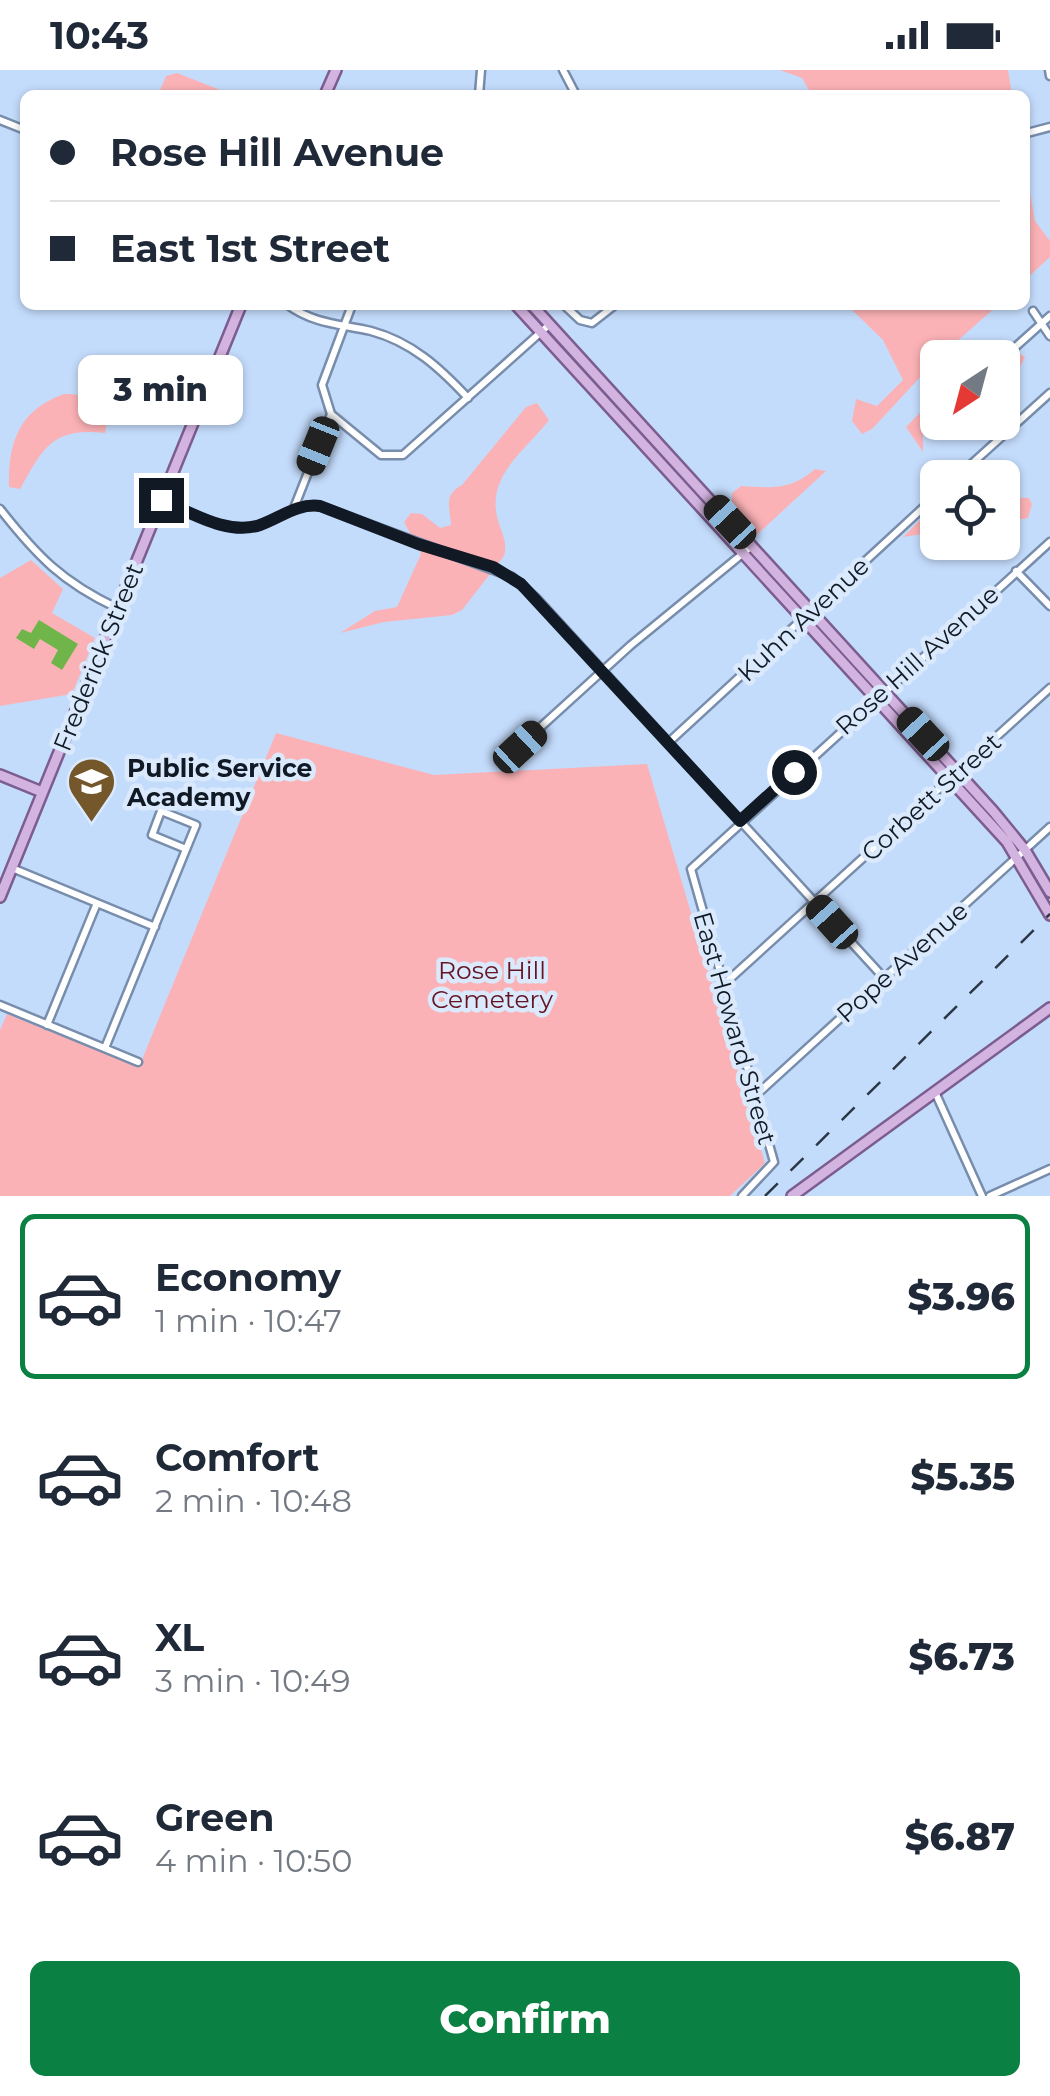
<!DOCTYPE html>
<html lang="en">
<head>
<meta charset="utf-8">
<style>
	:root { --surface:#fff; --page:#f6f6f7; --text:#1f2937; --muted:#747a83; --line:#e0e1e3; --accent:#0b8043 }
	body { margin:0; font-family:Montserrat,sans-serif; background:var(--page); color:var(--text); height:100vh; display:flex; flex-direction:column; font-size:38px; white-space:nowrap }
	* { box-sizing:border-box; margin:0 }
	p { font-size:32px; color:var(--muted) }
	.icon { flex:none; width:55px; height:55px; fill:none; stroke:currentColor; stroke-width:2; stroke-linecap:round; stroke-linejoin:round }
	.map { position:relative; height:1126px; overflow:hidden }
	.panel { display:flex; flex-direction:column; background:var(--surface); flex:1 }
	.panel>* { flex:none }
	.guide { position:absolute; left:20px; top:20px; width:1010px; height:220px; border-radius:15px; box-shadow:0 2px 8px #0004; display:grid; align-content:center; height:220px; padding:0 30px; background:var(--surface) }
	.needle { width:65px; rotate:216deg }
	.buttons { position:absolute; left:920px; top:270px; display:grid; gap:20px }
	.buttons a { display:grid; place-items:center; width:100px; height:100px; border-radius:15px; background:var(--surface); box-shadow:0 2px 8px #0004; font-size:50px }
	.end { position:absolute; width:45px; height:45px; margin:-22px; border:12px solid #101924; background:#fff; box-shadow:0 0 0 5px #fff }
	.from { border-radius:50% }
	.bubble { position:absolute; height:70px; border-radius:15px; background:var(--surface); box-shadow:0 2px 8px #0004; font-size:32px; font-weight:800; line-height:70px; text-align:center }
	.car { position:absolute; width:30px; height:60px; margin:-30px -15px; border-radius:12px; box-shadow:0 0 8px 2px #0007; background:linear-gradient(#222 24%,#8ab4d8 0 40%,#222 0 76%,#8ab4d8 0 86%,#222 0) }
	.guide b { display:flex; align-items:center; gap:35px; height:95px; font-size:38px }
	.guide b+b { border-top:2px solid var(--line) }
	.guide i { width:25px; height:25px; background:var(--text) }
	ul { padding:18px 0 0; list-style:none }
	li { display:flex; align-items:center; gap:30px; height:165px; margin:0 20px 15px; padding:0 10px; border:5px solid transparent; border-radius:15px }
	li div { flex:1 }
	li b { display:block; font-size:38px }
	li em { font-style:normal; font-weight:800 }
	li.on { border-color:var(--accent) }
	li>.icon { width:90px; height:90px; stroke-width:1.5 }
	.action { display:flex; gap:20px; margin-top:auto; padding:20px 30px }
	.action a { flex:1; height:115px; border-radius:15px; background:var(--accent); color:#fff; font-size:40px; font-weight:800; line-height:115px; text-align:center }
	.status { display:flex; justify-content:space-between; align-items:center; height:70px; padding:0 50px; background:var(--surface); direction:ltr }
	.status svg { height:28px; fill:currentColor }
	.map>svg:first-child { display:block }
</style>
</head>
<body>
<div class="status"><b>10:43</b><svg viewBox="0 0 49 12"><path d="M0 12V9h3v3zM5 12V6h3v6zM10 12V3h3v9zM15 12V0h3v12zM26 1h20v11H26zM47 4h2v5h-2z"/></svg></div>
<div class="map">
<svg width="1050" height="1126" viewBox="0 0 1050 1126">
	<rect width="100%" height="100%" fill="#c4dcfc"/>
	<path fill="#fbb2b6" d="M780,0H1008L1012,25H812L802,8Z
		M177,3L233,25H158L166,6Z
		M1025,95L1035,151L1050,171V187L1025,210Z
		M847,235H998L938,288L872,359L862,364L852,351L856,329L877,336L903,310L883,270Z
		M1016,281L1025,287L1017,303L1003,314V298Z
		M64,324C86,323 98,333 107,352L105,363C51,357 43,379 20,419L9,417C8,372 19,340 64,324Z
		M937,325L938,352L944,353L923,360V382L906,357Z
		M537,333L549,350C527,379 491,402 496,441C498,458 509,470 504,486L462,540L452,545L384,552L340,563L375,541L397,537L421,484L404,452L411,443L422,444L440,458L451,455C450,436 443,425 462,415L526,337Z
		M815,399L826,401L751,470L732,435V423L741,416C773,418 791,420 815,399Z
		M1002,427L1029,428L1032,434L1028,448L1003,452Z
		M937,433V462L903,467Z
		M31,490L63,519L52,543L95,568L72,624L0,636V508Z
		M276,663L434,705L647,694L765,1093L730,1126H0V960L7,944L139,997Z"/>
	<path fill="#70b54a" d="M39,550L78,574L62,600L51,593L58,580L40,569L34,579L16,568L22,559L31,563Z"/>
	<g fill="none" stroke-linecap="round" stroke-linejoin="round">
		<defs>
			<path id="minor" d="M563,0L576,25
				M1049,0L1050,6
				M479,25L481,0
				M0,50L25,60
				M1027,63L1050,57
				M288,235C314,254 340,254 371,261C412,272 440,298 468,328
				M564,235L580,250L592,253L615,235
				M1033,241L1050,266
				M1002,289L1050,246
				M331,344L381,385H403L550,254
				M956,408L1050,323
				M161,429C190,442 227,466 260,455C280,448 297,433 320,436L512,507L537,529L884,908
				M294,438L331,344L322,315L352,235
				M0,439C37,486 62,512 117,538
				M1016,501L1050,536
				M669,672L938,424
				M511,684L631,575L752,476
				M12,798L155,857
				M722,916L1050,618
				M0,935L138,992
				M47,955L97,833
				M105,978C135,904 166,830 196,755L161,741L152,765L186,779
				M935,1022L982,1126
				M755,1026L1050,757
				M742,1126L774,1092L691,799L1050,472
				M990,1126L1050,1099"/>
			<path id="major" d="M325,25L336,0
				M516,235L1007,772L1050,845
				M532,235L993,741L1025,780L1050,822
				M0,705L42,722
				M0,827L241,235
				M792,1126L1050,938"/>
		</defs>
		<use href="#minor" stroke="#778dab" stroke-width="11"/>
		<use href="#major" stroke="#7b5d90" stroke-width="14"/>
		<use href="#minor" stroke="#fff" stroke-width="6"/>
		<use href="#major" stroke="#d3b3df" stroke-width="9"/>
		<path stroke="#2b3745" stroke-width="2.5" stroke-dasharray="18 18" stroke-linecap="butt" d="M765,1126L1050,844"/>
	</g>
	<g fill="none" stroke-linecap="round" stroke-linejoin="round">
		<path stroke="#101924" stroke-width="12" d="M161,430C191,442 227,466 260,455C280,448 297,433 320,436L418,474L493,497L521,514L740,751L794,702"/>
	</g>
	<defs>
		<symbol id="school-pin" viewBox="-11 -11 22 30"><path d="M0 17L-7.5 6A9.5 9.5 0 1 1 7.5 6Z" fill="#74572a" stroke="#dae9fc"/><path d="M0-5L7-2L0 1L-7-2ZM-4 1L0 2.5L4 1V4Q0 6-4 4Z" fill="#fff"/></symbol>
	</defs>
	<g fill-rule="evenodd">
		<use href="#school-pin" x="64" y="684" width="55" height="75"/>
	</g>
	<g text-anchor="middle" stroke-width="9" stroke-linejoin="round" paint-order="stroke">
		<g font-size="25" fill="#101924" stroke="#dae9fc">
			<text transform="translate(803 549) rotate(-43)" y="9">Kuhn Avenue</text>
			<text transform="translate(98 587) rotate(-68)" y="9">Frederick Street</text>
			<text transform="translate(917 590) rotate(-42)" y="9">Rose Hill Avenue</text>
			<text transform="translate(931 727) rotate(-42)" y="9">Corbett Street</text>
			<text transform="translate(902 892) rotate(-42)" y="9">Pope Avenue</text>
			<text transform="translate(735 958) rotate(74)" y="9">East Howard Street</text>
		</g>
		<g font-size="25" font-weight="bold" fill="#101924" stroke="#dae9fc" text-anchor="start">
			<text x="127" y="707">Public Service<tspan x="127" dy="29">Academy</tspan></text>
		</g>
		<g font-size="25" fill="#641423" stroke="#dae9fc">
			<text x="492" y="909">Rose Hill<tspan x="492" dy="29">Cemetery</tspan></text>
		</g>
	</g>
</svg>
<div class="buttons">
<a><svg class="needle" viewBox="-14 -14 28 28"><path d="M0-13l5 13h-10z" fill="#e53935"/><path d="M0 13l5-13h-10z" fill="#747a83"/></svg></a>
<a><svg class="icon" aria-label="locate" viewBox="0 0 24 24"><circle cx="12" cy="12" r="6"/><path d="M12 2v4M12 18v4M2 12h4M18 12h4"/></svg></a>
</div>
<i class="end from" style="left:794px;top:702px"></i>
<i class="end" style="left:161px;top:430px"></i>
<div class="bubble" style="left:78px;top:285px;width:165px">3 min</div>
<i class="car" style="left:318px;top:376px;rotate:202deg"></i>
<i class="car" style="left:730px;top:452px;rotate:317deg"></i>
<i class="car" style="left:923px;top:664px;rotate:317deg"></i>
<i class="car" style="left:520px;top:677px;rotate:47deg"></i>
<i class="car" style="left:832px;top:852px;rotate:318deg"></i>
<div class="guide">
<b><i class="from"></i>Rose Hill Avenue</b>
<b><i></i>East 1st Street</b>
</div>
</div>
<section class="panel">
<ul>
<li class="on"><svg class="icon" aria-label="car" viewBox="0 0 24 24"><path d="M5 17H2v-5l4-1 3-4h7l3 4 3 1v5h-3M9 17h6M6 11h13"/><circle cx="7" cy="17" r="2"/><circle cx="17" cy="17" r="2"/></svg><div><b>Economy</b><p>1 min · 10:47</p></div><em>$3.96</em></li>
<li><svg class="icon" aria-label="car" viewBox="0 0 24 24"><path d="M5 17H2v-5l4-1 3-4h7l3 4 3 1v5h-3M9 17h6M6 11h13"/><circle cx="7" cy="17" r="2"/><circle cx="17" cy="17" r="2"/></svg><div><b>Comfort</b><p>2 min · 10:48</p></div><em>$5.35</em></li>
<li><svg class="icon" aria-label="car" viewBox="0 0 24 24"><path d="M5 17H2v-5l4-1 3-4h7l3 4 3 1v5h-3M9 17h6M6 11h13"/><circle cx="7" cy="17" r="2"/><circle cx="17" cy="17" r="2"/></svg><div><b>XL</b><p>3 min · 10:49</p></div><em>$6.73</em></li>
<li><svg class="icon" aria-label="car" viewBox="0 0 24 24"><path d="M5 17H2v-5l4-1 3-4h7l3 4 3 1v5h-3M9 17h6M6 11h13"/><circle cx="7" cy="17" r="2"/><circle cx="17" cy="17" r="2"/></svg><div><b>Green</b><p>4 min · 10:50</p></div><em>$6.87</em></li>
</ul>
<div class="action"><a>Confirm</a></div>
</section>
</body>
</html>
